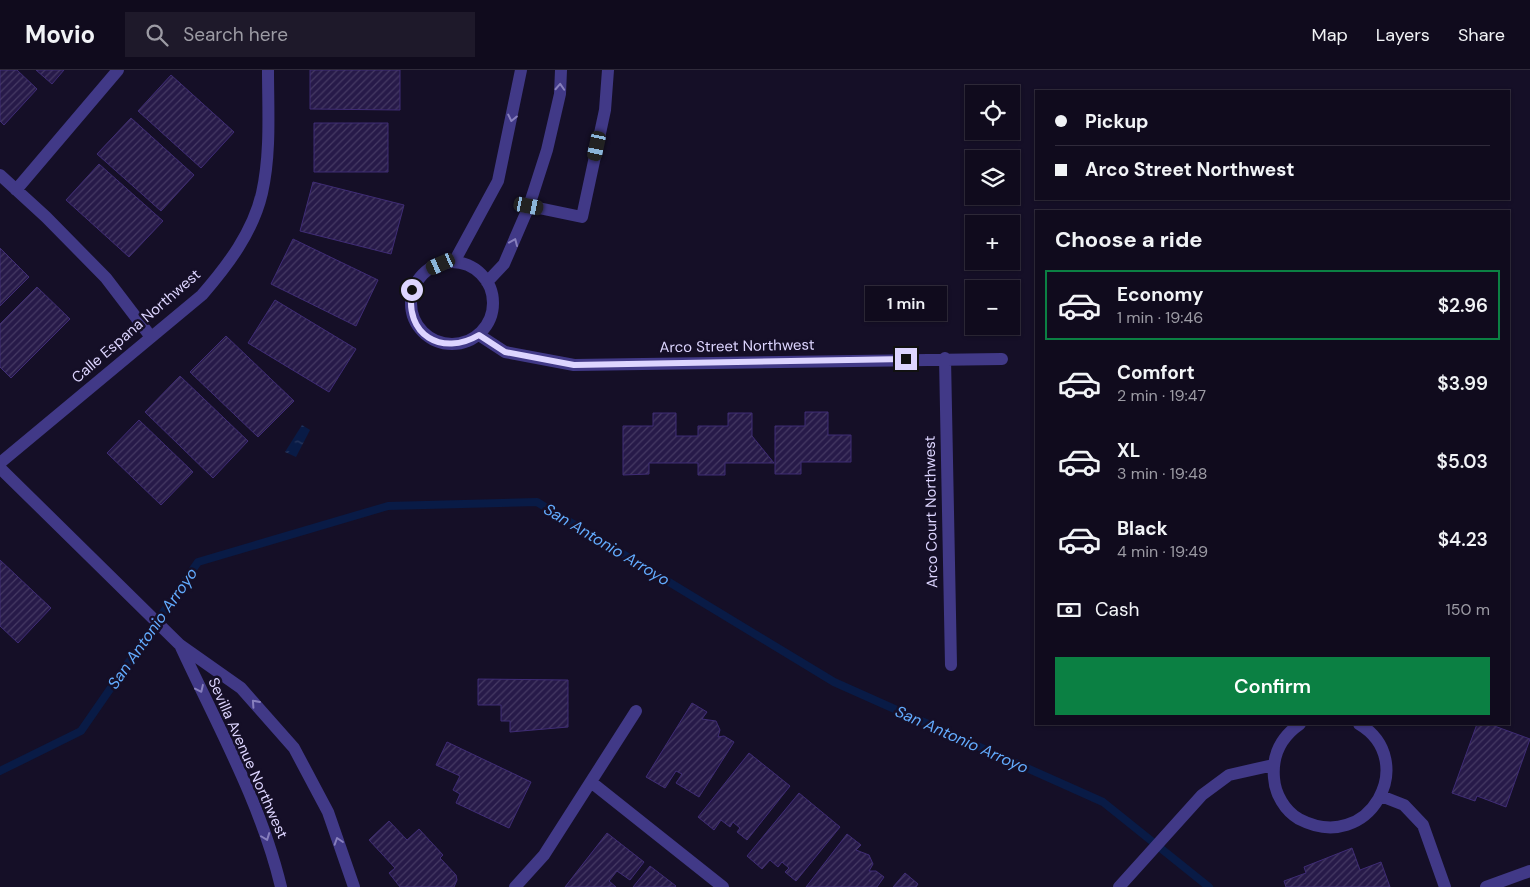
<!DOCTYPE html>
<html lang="en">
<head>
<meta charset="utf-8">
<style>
	:root { --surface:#100b1d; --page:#1e192a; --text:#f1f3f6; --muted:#9c9ba4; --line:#302b3b; --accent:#0b8043 }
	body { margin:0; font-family:"DM Sans",sans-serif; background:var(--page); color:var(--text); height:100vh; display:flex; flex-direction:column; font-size:19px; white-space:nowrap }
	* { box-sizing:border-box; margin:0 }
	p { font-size:16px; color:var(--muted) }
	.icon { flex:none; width:28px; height:28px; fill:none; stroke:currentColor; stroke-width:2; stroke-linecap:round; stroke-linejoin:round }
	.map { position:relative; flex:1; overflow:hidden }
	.side { position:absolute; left:1035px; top:140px; width:475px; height:515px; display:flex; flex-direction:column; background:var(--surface); border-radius:0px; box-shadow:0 1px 4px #0004,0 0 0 1px var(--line) }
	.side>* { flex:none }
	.guide { position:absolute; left:1035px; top:20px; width:475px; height:110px; border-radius:0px; box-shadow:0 1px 4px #0004,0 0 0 1px var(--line); display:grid; align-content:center; height:110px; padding:0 20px; background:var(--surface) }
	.controls { position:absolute; left:965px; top:15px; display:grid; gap:10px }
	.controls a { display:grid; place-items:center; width:55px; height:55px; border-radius:0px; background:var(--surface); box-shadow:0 1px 4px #0004,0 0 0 1px var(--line); font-size:25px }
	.end { position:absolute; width:22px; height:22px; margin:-11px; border:6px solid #ddd5ff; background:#111; box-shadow:0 0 0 2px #111 }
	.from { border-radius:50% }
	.bubble { position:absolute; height:35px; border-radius:0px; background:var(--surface); box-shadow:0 1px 4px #0004,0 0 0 1px var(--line); font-size:16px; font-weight:600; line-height:35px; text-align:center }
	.car { position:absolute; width:15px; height:30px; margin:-15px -8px; border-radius:6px; box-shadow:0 0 4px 1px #0007; background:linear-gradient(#222 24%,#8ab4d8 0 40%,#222 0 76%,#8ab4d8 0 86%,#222 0) }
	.guide b { display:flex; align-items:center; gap:18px; height:48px; font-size:19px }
	.guide b+b { border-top:1px solid var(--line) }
	.guide i { width:12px; height:12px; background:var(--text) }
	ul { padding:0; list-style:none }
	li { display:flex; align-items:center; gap:15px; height:70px; margin:0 10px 8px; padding:0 10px; border:2px solid transparent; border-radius:0px }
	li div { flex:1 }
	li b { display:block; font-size:19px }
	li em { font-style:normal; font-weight:600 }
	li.selected { border-color:var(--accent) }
	li>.icon { width:45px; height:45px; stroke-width:1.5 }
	h2 { padding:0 20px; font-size:22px; line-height:60px }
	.pay { display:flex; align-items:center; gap:12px; height:55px; padding:0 20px; font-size:19px }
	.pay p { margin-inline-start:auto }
	.button { display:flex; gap:10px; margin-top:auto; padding:10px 20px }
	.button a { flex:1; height:58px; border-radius:0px; background:var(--accent); color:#fff; font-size:20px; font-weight:600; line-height:58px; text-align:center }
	header { display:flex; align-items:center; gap:30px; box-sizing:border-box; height:70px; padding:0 25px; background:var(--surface); border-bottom:1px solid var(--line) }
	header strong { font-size:24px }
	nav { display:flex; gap:28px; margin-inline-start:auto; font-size:18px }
	.search { width:350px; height:45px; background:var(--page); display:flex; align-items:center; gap:12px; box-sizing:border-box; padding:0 18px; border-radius:0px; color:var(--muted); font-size:19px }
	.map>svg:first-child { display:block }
</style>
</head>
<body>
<header>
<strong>Movio</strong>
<div class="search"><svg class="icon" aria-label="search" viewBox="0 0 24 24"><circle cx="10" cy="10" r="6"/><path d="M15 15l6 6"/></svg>Search here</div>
<nav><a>Map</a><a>Layers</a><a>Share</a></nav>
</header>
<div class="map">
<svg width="1530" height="817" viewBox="0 0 1530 817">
	<defs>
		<pattern id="water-ripples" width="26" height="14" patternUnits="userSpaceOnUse" patternTransform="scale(1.25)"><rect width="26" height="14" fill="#091b46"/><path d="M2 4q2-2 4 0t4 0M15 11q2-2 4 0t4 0" fill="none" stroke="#2c3b62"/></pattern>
		<pattern id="building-hatch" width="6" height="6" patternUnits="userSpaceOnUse" patternTransform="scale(1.25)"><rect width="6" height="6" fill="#271a49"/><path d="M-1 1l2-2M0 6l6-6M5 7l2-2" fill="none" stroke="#463a64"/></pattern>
	</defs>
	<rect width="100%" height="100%" fill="#150f27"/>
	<path fill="url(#water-ripples)" d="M302,355L310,360L296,387L285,382Z"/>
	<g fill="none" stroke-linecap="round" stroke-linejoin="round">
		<path stroke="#091b46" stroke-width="8" d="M0,701L81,661L198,492L388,436L537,432L834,612L1103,732L1209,817"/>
	</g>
	<path fill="url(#building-hatch)" stroke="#3f2c75" d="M0,0H17L37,19L4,55L0,51Z
		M36,0H64L52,14Z
		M310,0H400V40L310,39Z
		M171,5L234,62L201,98L138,41Z
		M131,48L194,105L161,141L97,84Z
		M314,53H388V102H314Z
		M99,94L163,151L129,187L66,130Z
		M313,112L404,135L391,184L300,161Z
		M293,169L378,210L356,256L271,214Z
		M0,178L29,207L0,236Z
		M37,217L70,249L11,308L0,297V254Z
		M275,230L356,279L329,322L248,273Z
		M226,266L294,331L258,367L190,302Z
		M180,306L248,371L213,408L145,342Z
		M805,342H828V365H851V392H801V404H775V356H805Z
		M653,343H676V366H698V356H728V343H752V366L774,393H725V405H698V393H649V404L623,405V356H653Z
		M139,350L193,402L161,435L107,383Z
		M0,490L51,538L18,573L0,556Z
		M478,609L568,610V657L510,662V651H501V635H478Z
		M692,633L707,642L702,649L716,651L720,660L718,667L724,666L734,672L699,727L676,713L682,704L676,701L665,718L646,707Z
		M1477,654H1489L1530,669L1506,737L1477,726L1475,731L1452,723Z
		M447,672L531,712L509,758L456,733L460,724L453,720L460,706L436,695Z
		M749,683L790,716L747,770L737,762L740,758L733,752L730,757L721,750L714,760L698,747Z
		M799,723L840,757L796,811L785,802L789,798L782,792L778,797L770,790L762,799L747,786Z
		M389,751L407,770L419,759L443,785L440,788L456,805L457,810L454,817H400L389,803L395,798L369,770Z
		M607,763L644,792L630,810L617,801L609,811L616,817H565Z
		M847,764L861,775L856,780L869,785L873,794L869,801H876L884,807L877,817H806Z
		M1352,778L1360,800L1381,792L1390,817H1286L1284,811L1306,803L1304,797Z
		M650,796L676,816L675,817H633Z
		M905,803L918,814L916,817H893Z"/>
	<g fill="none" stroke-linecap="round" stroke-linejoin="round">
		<path stroke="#413987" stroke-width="12" d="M0,105L46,147L106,208L151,267
			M16,120L118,0
			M529,136L582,147L605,40L608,0
			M411 233a41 41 0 1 1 82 0a41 41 0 1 1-82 0Z
			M454,192L498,111L521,0
			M487,212L504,194L529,136L547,80L560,24L561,0
			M479,265L505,282L574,295L1002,289
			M945,288L951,595
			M0,393L202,225C228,195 253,162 262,123C271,83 268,40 268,0
			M0,398L180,575L241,618L294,678L328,742L354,817
			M181,577C217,655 261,733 281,817
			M1300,654C1281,667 1272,685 1274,708C1275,724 1285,741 1299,749C1370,786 1420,690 1359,654
			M591,712L723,817
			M1381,726L1404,735L1423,755L1445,817
			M515,817L544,785L636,641
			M1119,817L1202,725L1229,705L1273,695
			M1486,817L1530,801"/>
	</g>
	<defs><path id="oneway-chevron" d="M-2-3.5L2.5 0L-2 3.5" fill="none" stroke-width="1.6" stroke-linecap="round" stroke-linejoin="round" transform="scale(1.25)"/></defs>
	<g stroke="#877fbd">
		<use href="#oneway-chevron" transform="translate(560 17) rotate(-87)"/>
		<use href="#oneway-chevron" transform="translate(512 48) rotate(102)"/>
		<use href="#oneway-chevron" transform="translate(514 172) rotate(-67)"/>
		<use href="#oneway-chevron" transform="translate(200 619) rotate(65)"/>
		<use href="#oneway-chevron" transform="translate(255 633) rotate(-132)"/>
		<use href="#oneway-chevron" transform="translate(266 767) rotate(69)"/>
		<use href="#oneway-chevron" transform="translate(338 771) rotate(-108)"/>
	</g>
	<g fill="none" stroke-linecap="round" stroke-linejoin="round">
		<path stroke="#ddd5ff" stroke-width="6" d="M412,220C404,265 442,287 479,265L505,282L574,295L906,289"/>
	</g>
	<g text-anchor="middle" stroke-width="5" stroke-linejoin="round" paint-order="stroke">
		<g font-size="15" fill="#ddd5ff" stroke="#150f27">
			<text transform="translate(136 256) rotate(-41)" y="5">Calle Espana Northwest</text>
			<text transform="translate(737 276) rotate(-1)" y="5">Arco Street Northwest</text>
			<text transform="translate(931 442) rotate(-91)" y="5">Arco Court Northwest</text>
			<text transform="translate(248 688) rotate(66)" y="5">Sevilla Avenue Northwest</text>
		</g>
		<g font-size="16" font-style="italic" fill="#63acff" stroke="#150f27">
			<text transform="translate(607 474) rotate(31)" y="6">San Antonio Arroyo</text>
			<text transform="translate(152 558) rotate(-55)" y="6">San Antonio Arroyo</text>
			<text transform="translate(962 669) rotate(24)" y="6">San Antonio Arroyo</text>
		</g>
	</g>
</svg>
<div class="controls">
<a><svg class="icon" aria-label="locate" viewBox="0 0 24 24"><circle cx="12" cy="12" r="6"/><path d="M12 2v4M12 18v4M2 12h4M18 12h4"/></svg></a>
<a><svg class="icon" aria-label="layers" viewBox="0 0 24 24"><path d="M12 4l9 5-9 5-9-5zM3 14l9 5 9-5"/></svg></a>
<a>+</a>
<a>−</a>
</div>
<i class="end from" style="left:412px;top:220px"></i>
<i class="end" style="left:906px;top:289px"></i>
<div class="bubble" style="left:865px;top:216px;width:82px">1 min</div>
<i class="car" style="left:597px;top:76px;rotate:192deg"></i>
<i class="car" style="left:529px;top:136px;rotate:101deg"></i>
<i class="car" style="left:441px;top:194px;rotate:246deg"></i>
<div class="guide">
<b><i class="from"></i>Pickup</b>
<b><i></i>Arco Street Northwest</b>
</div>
<section class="side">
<h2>Choose a ride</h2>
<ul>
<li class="selected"><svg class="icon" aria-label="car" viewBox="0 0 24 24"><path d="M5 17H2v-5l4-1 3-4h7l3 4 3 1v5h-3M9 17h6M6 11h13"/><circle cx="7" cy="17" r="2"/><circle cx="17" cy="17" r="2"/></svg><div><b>Economy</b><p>1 min · 19:46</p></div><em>$2.96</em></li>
<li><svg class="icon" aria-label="car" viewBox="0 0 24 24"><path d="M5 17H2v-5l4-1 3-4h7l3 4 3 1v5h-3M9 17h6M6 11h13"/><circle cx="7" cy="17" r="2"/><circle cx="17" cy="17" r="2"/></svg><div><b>Comfort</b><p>2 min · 19:47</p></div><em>$3.99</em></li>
<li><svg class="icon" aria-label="car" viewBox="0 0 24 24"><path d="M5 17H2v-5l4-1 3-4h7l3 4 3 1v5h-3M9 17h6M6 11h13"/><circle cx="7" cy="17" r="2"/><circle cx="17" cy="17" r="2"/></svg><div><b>XL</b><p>3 min · 19:48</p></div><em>$5.03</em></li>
<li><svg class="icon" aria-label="car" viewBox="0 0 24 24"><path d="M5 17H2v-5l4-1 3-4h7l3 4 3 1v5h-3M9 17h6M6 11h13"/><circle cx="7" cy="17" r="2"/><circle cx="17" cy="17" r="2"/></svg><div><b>Black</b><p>4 min · 19:49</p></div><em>$4.23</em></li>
</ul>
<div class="pay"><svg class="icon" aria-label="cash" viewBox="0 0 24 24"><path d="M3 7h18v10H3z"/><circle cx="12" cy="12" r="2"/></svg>Cash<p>150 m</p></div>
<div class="button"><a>Confirm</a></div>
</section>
</div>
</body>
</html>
